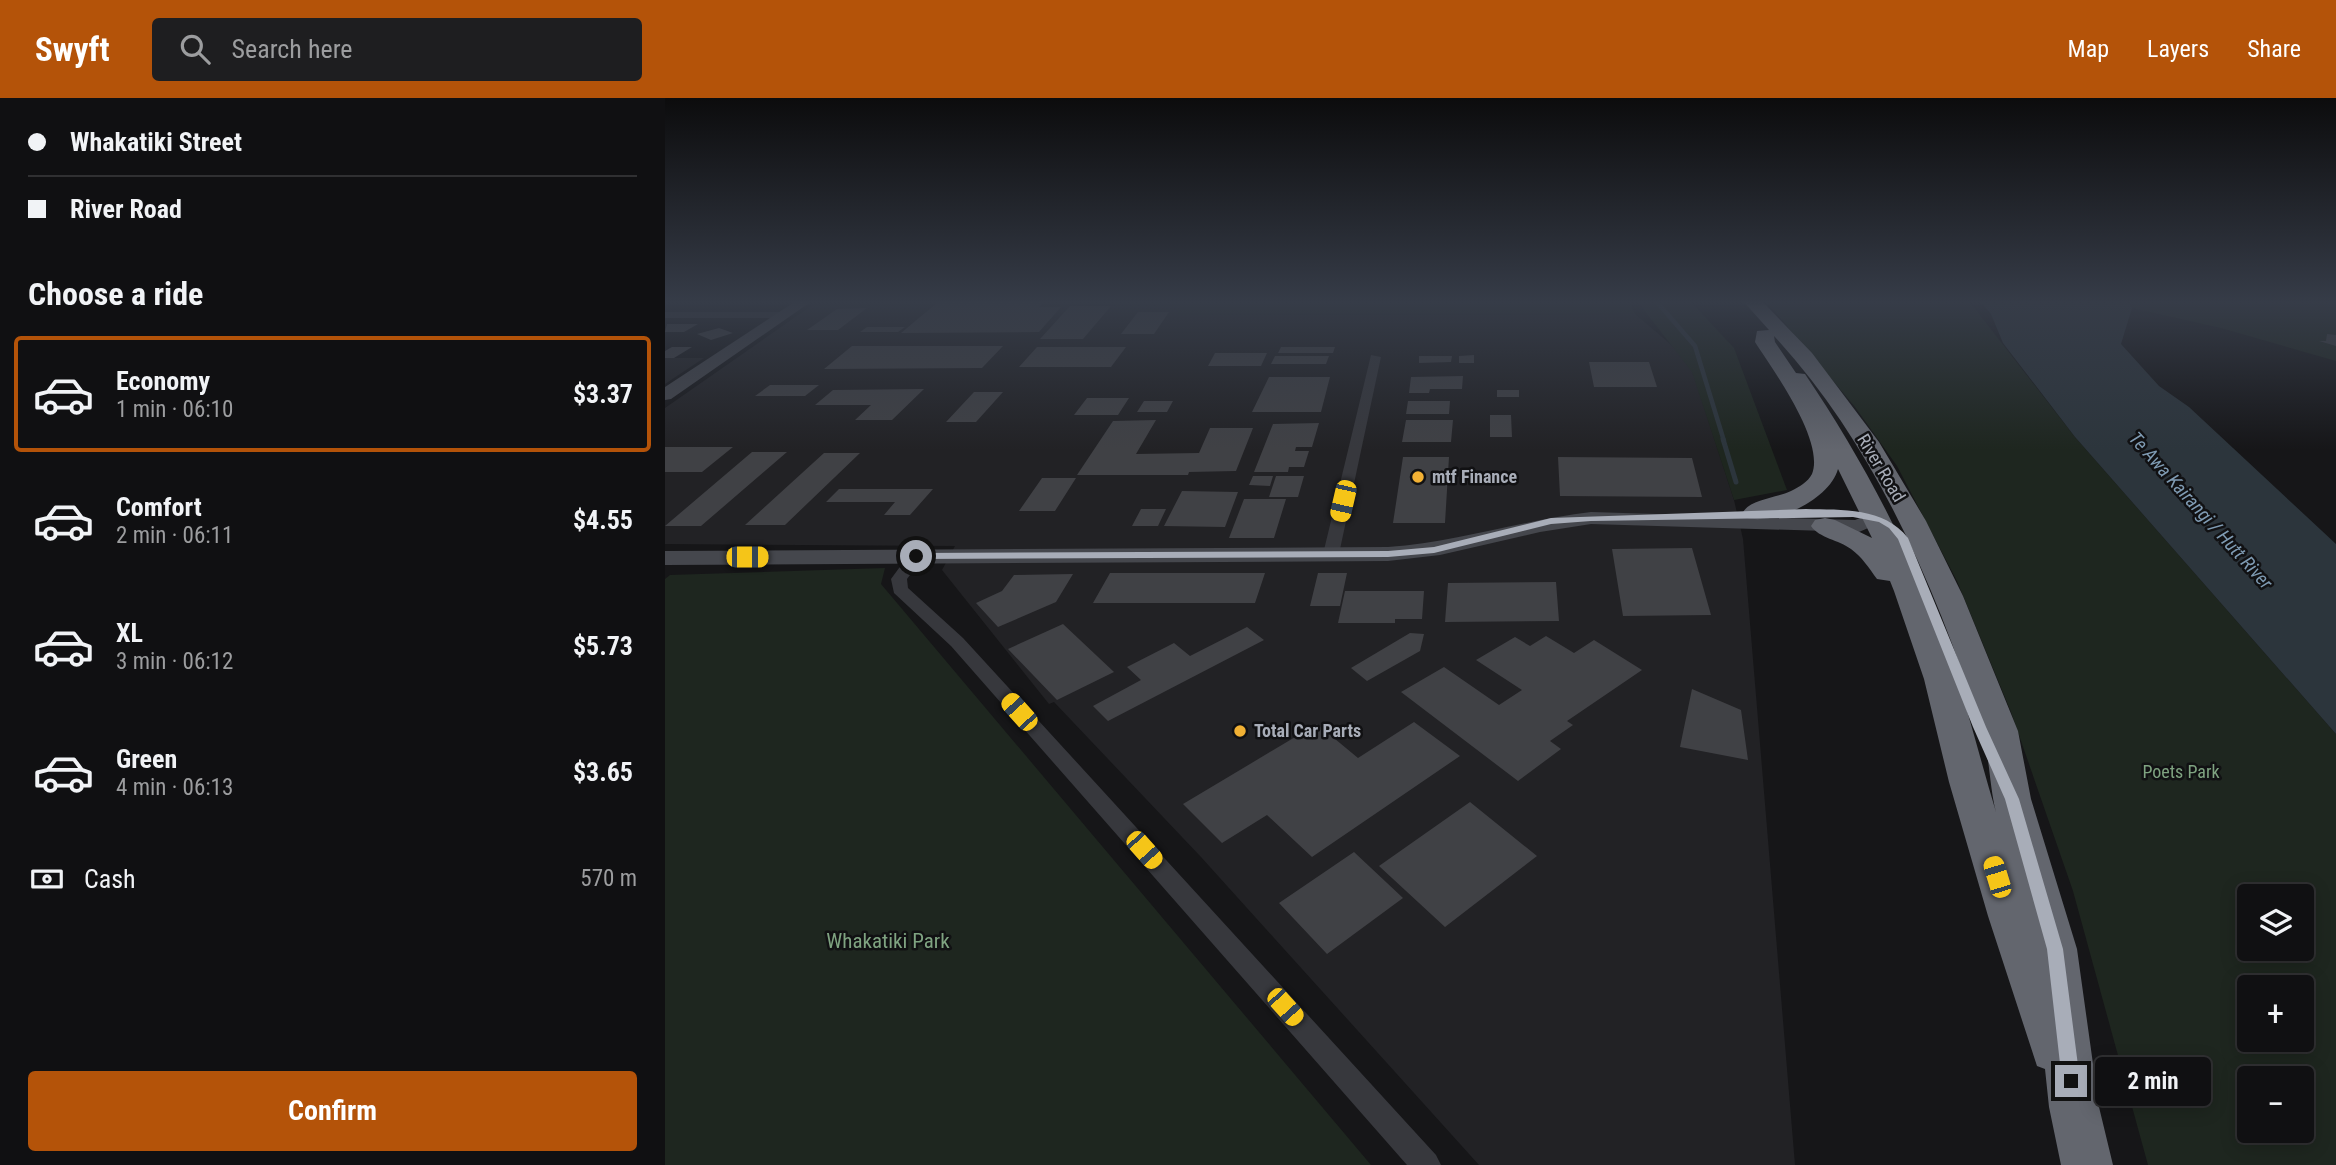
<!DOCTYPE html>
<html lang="en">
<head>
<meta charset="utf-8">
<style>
	:root { --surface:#101012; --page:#1e1e20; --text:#f1f3f6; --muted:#9c9d9f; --line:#303032; --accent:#b45309 }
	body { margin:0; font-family:"Roboto Condensed",sans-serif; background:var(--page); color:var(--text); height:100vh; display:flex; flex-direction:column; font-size:26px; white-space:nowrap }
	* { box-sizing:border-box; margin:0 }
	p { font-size:23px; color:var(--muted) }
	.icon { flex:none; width:38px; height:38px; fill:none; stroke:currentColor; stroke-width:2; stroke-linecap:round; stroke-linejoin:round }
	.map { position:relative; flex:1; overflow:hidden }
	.drawer { display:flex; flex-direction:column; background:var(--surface); width:665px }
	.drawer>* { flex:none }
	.hud { display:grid; align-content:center; height:154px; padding:0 28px; background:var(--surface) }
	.fabs { position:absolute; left:1572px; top:786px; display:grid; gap:14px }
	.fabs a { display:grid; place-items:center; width:77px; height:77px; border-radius:7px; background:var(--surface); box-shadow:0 4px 18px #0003,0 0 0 2px var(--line); font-size:35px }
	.end { position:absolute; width:32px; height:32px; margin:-16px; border:9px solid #a8adb8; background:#111; box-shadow:0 0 0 4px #111 }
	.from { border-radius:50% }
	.bubble { position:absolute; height:49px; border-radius:7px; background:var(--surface); box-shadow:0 4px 18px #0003,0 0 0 2px var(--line); font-size:23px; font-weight:700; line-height:49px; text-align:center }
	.car { position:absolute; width:21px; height:42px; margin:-21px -10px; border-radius:9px; box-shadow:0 0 5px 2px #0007; background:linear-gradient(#f5c518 24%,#345 0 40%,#f5c518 0 76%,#345 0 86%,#f5c518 0) }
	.hud b { display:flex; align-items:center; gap:24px; height:66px; font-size:26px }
	.hud b+b { border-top:2px solid var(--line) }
	.hud i { width:18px; height:18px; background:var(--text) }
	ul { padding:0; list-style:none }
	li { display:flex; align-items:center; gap:21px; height:116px; margin:0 14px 10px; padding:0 14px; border:4px solid transparent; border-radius:7px }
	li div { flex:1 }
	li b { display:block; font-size:26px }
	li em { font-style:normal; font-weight:700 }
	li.on { border-color:var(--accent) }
	li>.icon { width:63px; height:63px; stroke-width:1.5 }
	h2 { padding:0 28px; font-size:32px; line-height:84px }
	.pay { display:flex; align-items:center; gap:18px; height:77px; padding:0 28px; font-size:26px }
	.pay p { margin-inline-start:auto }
	.action { display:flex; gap:14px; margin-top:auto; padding:14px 28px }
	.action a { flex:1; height:80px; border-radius:7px; background:var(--accent); color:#fff; font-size:28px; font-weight:700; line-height:80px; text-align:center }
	header { display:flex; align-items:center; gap:42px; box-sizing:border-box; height:98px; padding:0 35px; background:var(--accent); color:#fff }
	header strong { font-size:33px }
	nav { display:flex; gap:38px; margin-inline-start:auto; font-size:24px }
	.search { width:490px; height:63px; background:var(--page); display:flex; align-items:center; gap:18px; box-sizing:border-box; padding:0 24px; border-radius:7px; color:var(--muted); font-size:26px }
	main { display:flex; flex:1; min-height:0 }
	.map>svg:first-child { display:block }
</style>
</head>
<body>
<header>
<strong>Swyft</strong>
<div class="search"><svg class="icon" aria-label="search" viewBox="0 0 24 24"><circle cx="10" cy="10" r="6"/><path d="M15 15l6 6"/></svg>Search here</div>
<nav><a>Map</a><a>Layers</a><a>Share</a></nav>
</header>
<main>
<section class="drawer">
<div class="hud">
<b><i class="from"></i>Whakatiki Street</b>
<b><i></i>River Road</b>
</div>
<h2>Choose a ride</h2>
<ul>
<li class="on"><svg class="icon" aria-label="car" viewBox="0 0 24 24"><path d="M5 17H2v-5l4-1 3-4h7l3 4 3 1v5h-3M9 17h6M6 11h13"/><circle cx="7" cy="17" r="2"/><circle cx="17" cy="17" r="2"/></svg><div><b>Economy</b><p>1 min · 06:10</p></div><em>$3.37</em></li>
<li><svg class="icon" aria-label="car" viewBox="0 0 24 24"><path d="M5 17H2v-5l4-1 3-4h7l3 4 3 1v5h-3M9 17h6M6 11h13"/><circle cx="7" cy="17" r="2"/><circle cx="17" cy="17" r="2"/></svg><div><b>Comfort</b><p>2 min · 06:11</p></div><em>$4.55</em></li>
<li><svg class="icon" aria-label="car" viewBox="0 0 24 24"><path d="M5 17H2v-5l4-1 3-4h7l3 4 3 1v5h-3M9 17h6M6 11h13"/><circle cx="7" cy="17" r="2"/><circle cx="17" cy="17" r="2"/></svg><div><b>XL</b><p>3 min · 06:12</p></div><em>$5.73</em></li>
<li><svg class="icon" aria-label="car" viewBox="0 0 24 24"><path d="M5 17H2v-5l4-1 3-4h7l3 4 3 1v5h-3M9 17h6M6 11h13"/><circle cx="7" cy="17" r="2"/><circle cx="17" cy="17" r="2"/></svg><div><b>Green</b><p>4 min · 06:13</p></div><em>$3.65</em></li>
</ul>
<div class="pay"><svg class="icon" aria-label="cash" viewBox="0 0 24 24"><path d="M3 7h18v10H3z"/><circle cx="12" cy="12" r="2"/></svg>Cash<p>570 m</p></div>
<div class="action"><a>Confirm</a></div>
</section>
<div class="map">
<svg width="1671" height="1067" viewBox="0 0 1671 1067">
	<rect width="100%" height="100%" fill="#161618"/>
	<path fill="#222225" d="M217,203H404L401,207L516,208L514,217L970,216L1024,262L1069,402L1078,441L1130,1067H814L536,759L389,604L384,606L277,472L290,448L0,446V310L149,206L215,205Z
		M0,260H39L0,286Z"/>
	<path fill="#1e261f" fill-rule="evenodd" d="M404,203H964L970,216L513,217L515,208L400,207Z
		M972,203H1025L1069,250L1122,392L1069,402L1027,274Z
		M1101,203H1304L1410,339L1671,636V1067H1483L1408,793L1346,614L1292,483L1232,368L1190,309ZM1584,798H1636V850H1584ZM1584,889H1636V942H1584ZM1584,980H1636V1032H1584Z
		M1462,203H1671V263L1556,230L1467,210Z
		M220,470L216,486L706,1067H0V481L5,477Z"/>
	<path fill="#2c353c" d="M1315,203H1462L1467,210L1456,246L1494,288L1524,309L1671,446V636L1410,339L1338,245L1326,216Z"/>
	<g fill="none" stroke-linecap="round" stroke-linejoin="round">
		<path stroke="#2c353c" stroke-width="4.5" d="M991,203L1030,248L1059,343"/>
		<path stroke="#2c353c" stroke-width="5" d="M1058,341L1071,384"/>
	</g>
	<path fill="#404145" d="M380,203L374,209H396L374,234L236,235L273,204Z
		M405,208H446L418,241H375Z
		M202,210L173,232H142L172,211Z
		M473,214H504L489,236H456Z
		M2,226H33L19,234H0Z
		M202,229H240L233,234H195Z
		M54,230L68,235L46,242L32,236Z
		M1662,236L1671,237V248L1654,243H1661Z
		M187,248H338L317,270L159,271Z
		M7,249H27L9,260H0V253Z
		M372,249H461L446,269H354Z
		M616,249H670L668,255H613Z
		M550,255H602L596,268H543Z
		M809,257V265H794V258Z
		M610,258H664L661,266H606Z
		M754,258H787L786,264L754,265Z
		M924,264H984L992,289H929Z
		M798,278L797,291H765L764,295H744L746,279Z
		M604,279H665L656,314H587Z
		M105,287H154L140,298H90Z
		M259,291L227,322H190L206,307H150L168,292Z
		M832,292H854V299H832Z
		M309,294H338L311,324H281Z
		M422,300H464L453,317H409Z
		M479,303H508L502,314H472Z
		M743,303H785L784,316H741Z
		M825,317H846L847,339H825Z
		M491,322L471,356L534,355L545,330H588L571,373L524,374L523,377H412L448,323Z
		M741,322H788L786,344H737Z
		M654,325L647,349H631L630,353H644L639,369H624L623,374H589L608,326Z
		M0,349H68L37,374H0Z
		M87,354H122L36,428H0Z
		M159,355H195L120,427H80Z
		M738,359H784L780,425H728Z
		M893,359L1027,360L1037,399L895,398Z
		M588,378H608L605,388L584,387Z
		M611,378H639L633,399H604Z
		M377,380H411L390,413H354Z
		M174,391H268L245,417H219L230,404H161Z
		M517,393L573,394L560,429L499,428Z
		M579,401H621L609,440H564Z
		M476,411H501L493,428H467Z
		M1027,450L1046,517L958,518L947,451Z
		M445,475H600L590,505H428Z
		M653,475H682L675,508H645Z
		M408,476L391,504L333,529L311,505L337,493L349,477Z
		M891,484L894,523L780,524L783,485Z
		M680,493H759L757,521H730V525H673Z
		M398,526L449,574L392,602L343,551Z
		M582,529L599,542L443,623L428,608L476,582L462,569L509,545L525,558Z
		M745,535L759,536L755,553L702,583L686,570Z
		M881,538L909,555L929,542L977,572L902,623L908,627L885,643L896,651L853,683L736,594L779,569L834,607L857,592L811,562L850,539L865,548Z
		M1027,591L1076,612L1083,662L1015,649Z
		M749,624L795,658L647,759L602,717L557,745L518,706L652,626L693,660Z
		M805,704L872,758L780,829L714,768Z
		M689,754L738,800L662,856L614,805Z"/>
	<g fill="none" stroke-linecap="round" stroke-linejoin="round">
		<path fill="#37383d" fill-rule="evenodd" d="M0,214H119L124,217L119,220H0Z
			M706,257L716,259L674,456L666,461L658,456Z
			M251,453L259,458L242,481L243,490L298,540L771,1057L776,1067H742L286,548L229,495L226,481L245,455Z"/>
		<path fill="#45474d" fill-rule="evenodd" d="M131,203H147L6,301L0,302V289Z
			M926,414L1190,422L1210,414L1217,416L1220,420L1217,424L1194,434L926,426L875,434L775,457L723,463L0,467V453L723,449C792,444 858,422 926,414Z"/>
		<path fill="#63666e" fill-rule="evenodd" d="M1078,203H1097L1147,255L1214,344L1261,423L1298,498L1353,633L1366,701L1412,851L1434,1009L1448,1067H1396L1384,1009L1380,971L1372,968L1323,818L1284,684L1259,581L1229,493L1225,483L1212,481C1204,470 1197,459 1186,451C1174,442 1154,440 1146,428L1150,422L1160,420L1170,422L1207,440L1173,371C1165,401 1111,427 1082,420L1078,414C1086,401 1112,400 1126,393C1134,389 1143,384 1147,376C1160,343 1108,272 1090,244L1092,233L1104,232ZM1109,238C1209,346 1272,491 1316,630C1325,657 1324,687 1331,714C1316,665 1304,614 1287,566C1251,463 1201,366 1140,276L1131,275L1110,244Z"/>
	</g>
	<linearGradient id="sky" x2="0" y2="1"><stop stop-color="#0c0c0d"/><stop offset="0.58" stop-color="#363c48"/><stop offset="1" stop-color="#363c48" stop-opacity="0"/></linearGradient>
	<rect width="1671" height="352" fill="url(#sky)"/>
	<path fill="#a8adb8" d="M1141,411C1177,412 1219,409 1243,440L1321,629L1354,701L1398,851L1415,983L1412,989L1406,992L1400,989L1397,983L1382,851L1340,701L1308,629L1233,441L1224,430L1214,424L1188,419L926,423L886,426L769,455L723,459L251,461L246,458L251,455L723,453L769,449L886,420Z"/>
	<g fill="#f2b134" stroke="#111113" stroke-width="2.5">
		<circle cx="753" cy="379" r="7"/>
		<circle cx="575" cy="633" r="7"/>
	</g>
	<g text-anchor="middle" stroke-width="5" stroke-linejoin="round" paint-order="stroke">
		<g font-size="18" fill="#a8adb8" stroke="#111113">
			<text transform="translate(1216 370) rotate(59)" y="6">River Road</text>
		</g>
		<g font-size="18" font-weight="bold" fill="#a8adb8" stroke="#111113" text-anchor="start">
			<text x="767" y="385">mtf Finance</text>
			<text x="589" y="639">Total Car Parts</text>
		</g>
		<g font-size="18" fill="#7fa381" stroke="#111113">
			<text x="1516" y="680">Poets Park</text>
		</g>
		<g font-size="19" font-style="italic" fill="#7f9bb3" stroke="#111113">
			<text transform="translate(1536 412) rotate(48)" y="7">Te Awa Kairangi / Hutt River</text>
		</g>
		<g font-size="21" fill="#7fa381" stroke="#111113">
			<text x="223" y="850">Whakatiki Park</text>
		</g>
	</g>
</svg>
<div class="fabs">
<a><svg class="icon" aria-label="layers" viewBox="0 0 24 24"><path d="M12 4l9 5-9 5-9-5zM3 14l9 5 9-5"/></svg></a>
<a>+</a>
<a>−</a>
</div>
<i class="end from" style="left:251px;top:458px"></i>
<i class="end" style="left:1406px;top:983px"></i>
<div class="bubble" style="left:1430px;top:959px;width:116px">2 min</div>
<i class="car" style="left:678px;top:403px;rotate:193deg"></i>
<i class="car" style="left:82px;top:459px;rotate:90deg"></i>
<i class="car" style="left:354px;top:614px;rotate:318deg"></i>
<i class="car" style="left:479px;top:752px;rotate:138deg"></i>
<i class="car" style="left:1332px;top:779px;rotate:343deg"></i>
<i class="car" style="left:620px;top:909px;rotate:138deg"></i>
</div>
</main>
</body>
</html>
